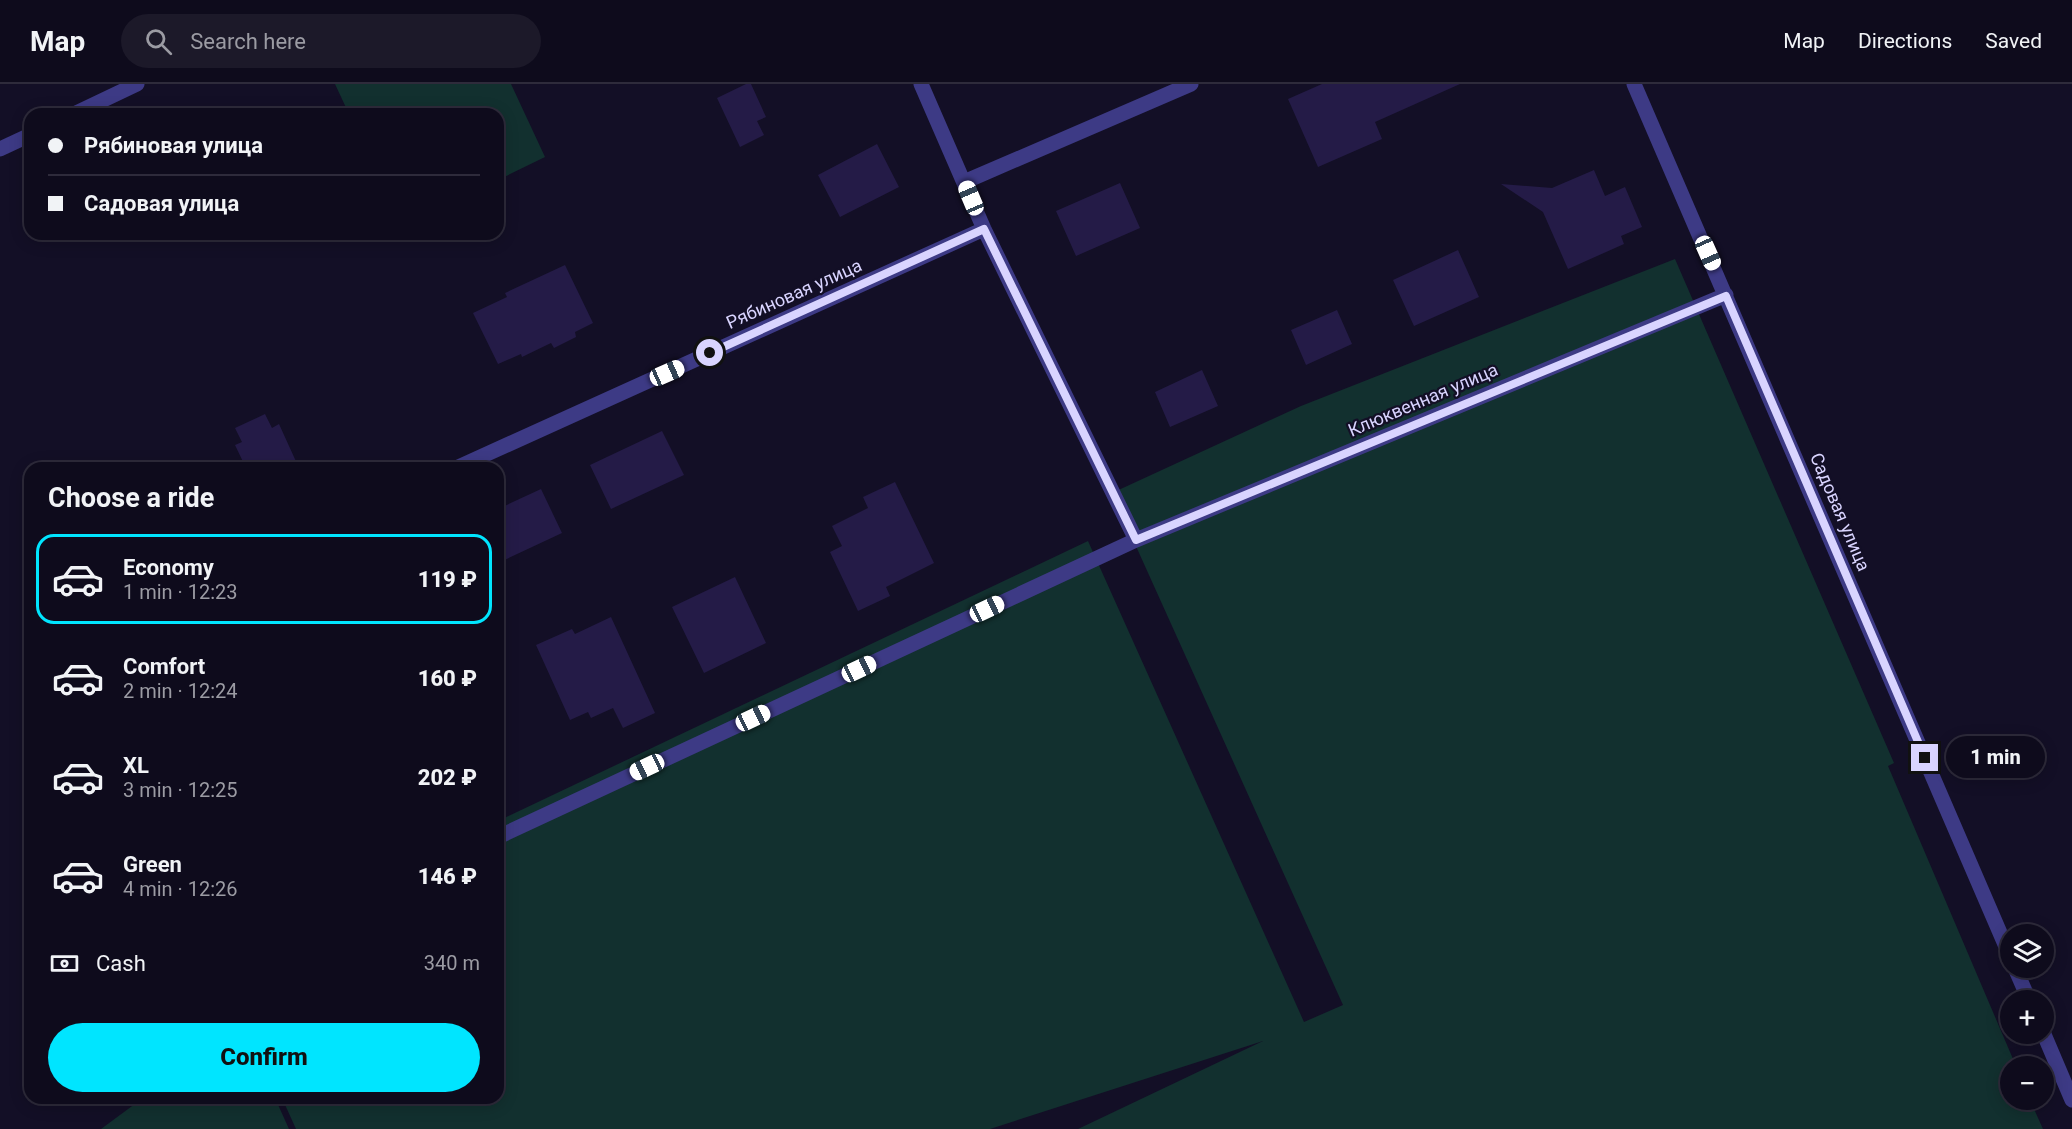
<!DOCTYPE html>
<html lang="en">
<head>
<meta charset="utf-8">
<style>
	:root { --surface:#0e0b1c; --page:#1c1929; --text:#f1f3f6; --muted:#9b9ba3; --line:#2e2b3b; --accent:#00e5ff }
	body { margin:0; font-family:Roboto,sans-serif; background:var(--page); color:var(--text); height:100vh; display:flex; flex-direction:column; font-size:22px; white-space:nowrap }
	* { box-sizing:border-box; margin:0 }
	p { font-size:20px; color:var(--muted) }
	.icon { flex:none; width:33px; height:33px; fill:none; stroke:currentColor; stroke-width:2; stroke-linecap:round; stroke-linejoin:round }
	.map { position:relative; flex:1; overflow:hidden }
	.side { position:absolute; left:24px; top:378px; width:480px; height:642px; display:flex; flex-direction:column; background:var(--surface); border-radius:18px; box-shadow:0 3px 15px #0003,0 0 0 2px var(--line) }
	.side>* { flex:none }
	.top-card { position:absolute; left:24px; top:24px; width:480px; height:132px; border-radius:18px; box-shadow:0 3px 15px #0003,0 0 0 2px var(--line); display:grid; align-content:center; height:132px; padding:0 24px; background:var(--surface) }
	.buttons { position:absolute; left:2000px; top:840px; display:grid; gap:12px }
	.buttons a { display:grid; place-items:center; width:54px; height:54px; border-radius:50%; background:var(--surface); box-shadow:0 3px 15px #0003,0 0 0 2px var(--line); font-size:30px }
	.end { position:absolute; width:27px; height:27px; margin:-14px; border:8px solid #d9d4ff; background:#111; box-shadow:0 0 0 3px #111 }
	.from { border-radius:50% }
	.bubble { position:absolute; height:42px; border-radius:21px; background:var(--surface); box-shadow:0 3px 15px #0003,0 0 0 2px var(--line); font-size:20px; font-weight:800; line-height:42px; text-align:center }
	.car { position:absolute; width:18px; height:36px; margin:-18px -9px; border-radius:8px; box-shadow:0 0 4px 2px #0007; background:linear-gradient(#fff 24%,#345 0 40%,#fff 0 76%,#345 0 86%,#fff 0) }
	.top-card b { display:flex; align-items:center; gap:21px; height:57px; font-size:22px }
	.top-card b+b { border-top:2px solid var(--line) }
	.top-card i { width:15px; height:15px; background:var(--text) }
	ul { padding:0; list-style:none }
	li { display:flex; align-items:center; gap:18px; height:90px; margin:0 12px 9px; padding:0 12px; border:3px solid transparent; border-radius:18px }
	li div { flex:1 }
	li b { display:block; font-size:22px }
	li em { font-style:normal; font-weight:800 }
	li.selected { border-color:var(--accent) }
	li>.icon { width:54px; height:54px; stroke-width:1.5 }
	h2 { padding:0 24px; font-size:27px; line-height:72px }
	.pay { display:flex; align-items:center; gap:15px; height:66px; padding:0 24px; font-size:22px }
	.pay p { margin-inline-start:auto }
	.cta { display:flex; gap:12px; margin-top:auto; padding:12px 24px }
	.cta a { flex:1; height:69px; border-radius:36px; background:var(--accent); color:#111; font-size:24px; font-weight:800; line-height:69px; text-align:center }
	header { display:flex; align-items:center; gap:36px; box-sizing:border-box; height:84px; padding:0 30px; background:var(--surface); border-bottom:2px solid var(--line) }
	header strong { font-size:28px }
	nav { display:flex; gap:33px; margin-inline-start:auto; font-size:21px }
	.search { width:420px; height:54px; background:var(--page); display:flex; align-items:center; gap:15px; box-sizing:border-box; padding:0 21px; border-radius:33px; color:var(--muted); font-size:22px }
	.map>svg:first-child { display:block }
</style>
</head>
<body>
<header>
<strong>Map</strong>
<div class="search"><svg class="icon" aria-label="search" viewBox="0 0 24 24"><circle cx="10" cy="10" r="6"/><path d="M15 15l6 6"/></svg>Search here</div>
<nav><a>Map</a><a>Directions</a><a>Saved</a></nav>
</header>
<div class="map">
<svg width="2072" height="1045" viewBox="0 0 2072 1045">
	<rect width="100%" height="100%" fill="#130f26"/>
	<path fill="#12302f" d="M335,0H511L545,73L498,96V30H349Z
		M1675,175L1894,679L1888,682L2016,982H2010V1016H2030L2043,1045H1078L1263,957L990,1045H296L282,1014H498V737L1088,457L1304,938L1343,921L1112,409L1301,322Z
		M143,1014H275L289,1045H101Z"/>
	<path fill="#241b47" d="M746,0H751L766,33L757,37L764,51L740,63L717,14Z
		M1322,0H1460L1375,38L1382,55L1318,83L1288,15Z
		M877,60L899,103L840,133L818,91Z
		M1594,86L1605,112L1625,103L1642,143L1621,152L1624,160L1568,185L1543,128L1501,100L1552,104Z
		M1120,99L1140,144L1076,172L1056,127Z
		M1458,166L1479,213L1414,242L1393,196Z
		M565,181L593,239L575,248L576,253L554,264L551,259L522,273L521,270L498,280L473,229L507,213L505,209Z
		M1337,226L1352,260L1306,281L1291,246Z
		M1202,286L1218,322L1170,343L1155,308Z
		M265,330L272,344L279,340L299,384H246L235,361L242,358L235,344Z
		M662,347L684,391L611,425L590,381Z
		M895,398L934,479L886,503L890,512L858,527L830,468L842,462L832,442L868,424L863,413Z
		M541,405L562,449L498,479V425Z
		M735,493L766,559L704,589L672,523Z
		M611,533L655,629L623,644L613,624L591,634L588,628L570,636L536,561L572,545L575,550Z"/>
	<g fill="none" stroke-linecap="round" stroke-linejoin="round">
		<path stroke="#3d3a85" stroke-width="15" d="M921,0L984,145L1136,456
			M1634,0L2010,872
			M74,30L137,0
			M0,65L30,51
			M964,98L1191,0
			M456,384L984,145
			M498,753L1136,456L1726,211
			M2015,884L2029,916
			M2043,948L2072,1016"/>
	</g>
	<g fill="none" stroke-linecap="round" stroke-linejoin="round">
		<path stroke="#d9d4ff" stroke-width="8" d="M710,269L984,145L1136,456L1726,212L1925,674"/>
	</g>
	<g text-anchor="middle" stroke-width="4.5" stroke-linejoin="round" paint-order="stroke">
		<g font-size="18" fill="#d9d4ff" stroke="#130f26">
			<text transform="translate(794 210) rotate(-24)" y="6">Рябиновая улица</text>
			<text transform="translate(1423 316) rotate(-23)" y="6">Клюквенная улица</text>
			<text transform="translate(1840 428) rotate(67)" y="6">Садовая улица</text>
		</g>
	</g>
</svg>
<div class="buttons">
<a><svg class="icon" aria-label="layers" viewBox="0 0 24 24"><path d="M12 4l9 5-9 5-9-5zM3 14l9 5 9-5"/></svg></a>
<a>+</a>
<a>−</a>
</div>
<i class="end from" style="left:710px;top:269px"></i>
<i class="end" style="left:1925px;top:674px"></i>
<div class="bubble" style="left:1946px;top:652px;width:99px">1 min</div>
<i class="car" style="left:971px;top:114px;rotate:337deg"></i>
<i class="car" style="left:1708px;top:169px;rotate:156deg"></i>
<i class="car" style="left:667px;top:289px;rotate:66deg"></i>
<i class="car" style="left:987px;top:525px;rotate:65deg"></i>
<i class="car" style="left:859px;top:585px;rotate:65deg"></i>
<i class="car" style="left:753px;top:634px;rotate:65deg"></i>
<i class="car" style="left:647px;top:683px;rotate:245deg"></i>
<div class="top-card">
<b><i class="from"></i>Рябиновая улица</b>
<b><i></i>Садовая улица</b>
</div>
<section class="side">
<h2>Choose a ride</h2>
<ul>
<li class="selected"><svg class="icon" aria-label="car" viewBox="0 0 24 24"><path d="M5 17H2v-5l4-1 3-4h7l3 4 3 1v5h-3M9 17h6M6 11h13"/><circle cx="7" cy="17" r="2"/><circle cx="17" cy="17" r="2"/></svg><div><b>Economy</b><p>1 min · 12:23</p></div><em>119 ₽</em></li>
<li><svg class="icon" aria-label="car" viewBox="0 0 24 24"><path d="M5 17H2v-5l4-1 3-4h7l3 4 3 1v5h-3M9 17h6M6 11h13"/><circle cx="7" cy="17" r="2"/><circle cx="17" cy="17" r="2"/></svg><div><b>Comfort</b><p>2 min · 12:24</p></div><em>160 ₽</em></li>
<li><svg class="icon" aria-label="car" viewBox="0 0 24 24"><path d="M5 17H2v-5l4-1 3-4h7l3 4 3 1v5h-3M9 17h6M6 11h13"/><circle cx="7" cy="17" r="2"/><circle cx="17" cy="17" r="2"/></svg><div><b>XL</b><p>3 min · 12:25</p></div><em>202 ₽</em></li>
<li><svg class="icon" aria-label="car" viewBox="0 0 24 24"><path d="M5 17H2v-5l4-1 3-4h7l3 4 3 1v5h-3M9 17h6M6 11h13"/><circle cx="7" cy="17" r="2"/><circle cx="17" cy="17" r="2"/></svg><div><b>Green</b><p>4 min · 12:26</p></div><em>146 ₽</em></li>
</ul>
<div class="pay"><svg class="icon" aria-label="cash" viewBox="0 0 24 24"><path d="M3 7h18v10H3z"/><circle cx="12" cy="12" r="2"/></svg>Cash<p>340 m</p></div>
<div class="cta"><a>Confirm</a></div>
</section>
</div>
</body>
</html>
